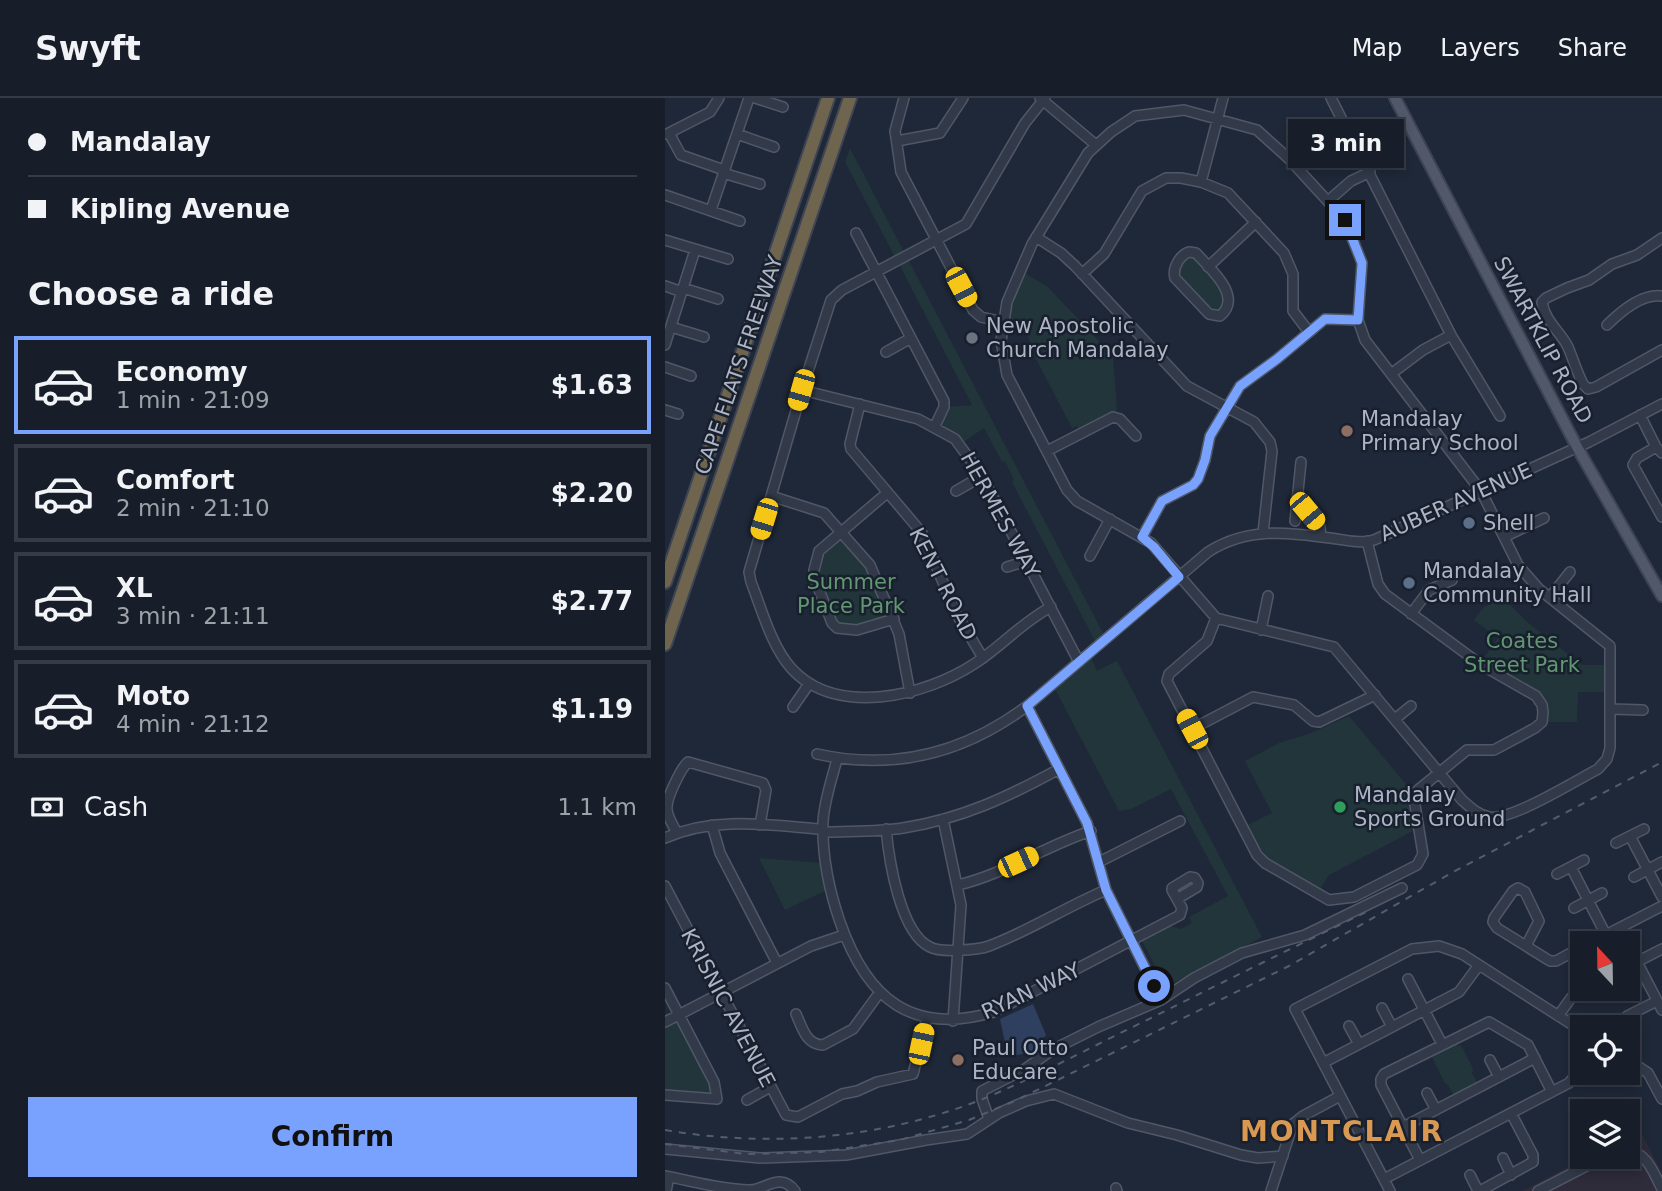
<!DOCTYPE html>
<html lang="en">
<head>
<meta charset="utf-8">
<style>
	:root { --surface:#171e2a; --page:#242b36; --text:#f1f3f6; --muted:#9ea2a8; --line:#363c47; --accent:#79a1fe }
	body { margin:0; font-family:"DejaVu Sans",sans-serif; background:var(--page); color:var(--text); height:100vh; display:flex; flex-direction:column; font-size:26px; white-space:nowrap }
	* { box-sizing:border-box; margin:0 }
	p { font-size:23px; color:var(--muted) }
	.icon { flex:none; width:38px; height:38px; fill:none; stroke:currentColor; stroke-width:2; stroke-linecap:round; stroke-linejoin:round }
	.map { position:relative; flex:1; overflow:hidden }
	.panel { display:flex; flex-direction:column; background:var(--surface); width:665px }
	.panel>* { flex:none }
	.top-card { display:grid; align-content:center; height:154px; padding:0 28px; background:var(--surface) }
	.needle { width:46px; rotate:338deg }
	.tools { position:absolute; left:905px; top:833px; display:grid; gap:14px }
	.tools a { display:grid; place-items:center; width:70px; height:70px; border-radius:0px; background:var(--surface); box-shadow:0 4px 10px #0003,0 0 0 2px var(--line); font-size:35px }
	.end { position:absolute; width:32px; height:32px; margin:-16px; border:9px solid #79a1fe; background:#111; box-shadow:0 0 0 4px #111 }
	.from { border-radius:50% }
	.bubble { position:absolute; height:49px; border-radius:0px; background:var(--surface); box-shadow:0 4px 10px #0003,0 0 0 2px var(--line); font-size:23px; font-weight:600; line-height:49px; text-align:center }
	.car { position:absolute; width:21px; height:42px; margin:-21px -10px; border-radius:9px; box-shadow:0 0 5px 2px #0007; background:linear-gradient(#f5c518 24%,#345 0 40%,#f5c518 0 76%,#345 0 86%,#f5c518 0) }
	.top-card b { display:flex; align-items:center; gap:24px; height:66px; font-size:26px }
	.top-card b+b { border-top:2px solid var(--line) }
	.top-card i { width:18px; height:18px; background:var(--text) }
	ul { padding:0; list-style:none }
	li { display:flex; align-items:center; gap:21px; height:98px; margin:0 14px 10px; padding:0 14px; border:4px solid var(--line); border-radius:0px }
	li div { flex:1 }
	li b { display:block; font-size:26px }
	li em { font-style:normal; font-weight:600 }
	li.selected { border-color:var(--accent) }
	li>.icon { width:63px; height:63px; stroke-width:1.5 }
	h2 { padding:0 28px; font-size:32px; line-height:84px }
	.pay { display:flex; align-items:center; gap:18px; height:77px; padding:0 28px; font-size:26px }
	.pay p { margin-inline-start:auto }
	.cta { display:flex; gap:14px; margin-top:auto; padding:14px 28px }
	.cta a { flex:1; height:80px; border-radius:0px; background:var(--accent); color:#111; font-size:28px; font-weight:600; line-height:80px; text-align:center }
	header { display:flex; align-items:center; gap:42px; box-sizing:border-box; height:98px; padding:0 35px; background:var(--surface); border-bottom:2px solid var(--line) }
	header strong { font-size:33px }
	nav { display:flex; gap:38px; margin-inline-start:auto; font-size:24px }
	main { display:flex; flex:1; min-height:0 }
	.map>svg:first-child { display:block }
</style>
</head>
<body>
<header>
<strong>Swyft</strong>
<nav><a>Map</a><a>Layers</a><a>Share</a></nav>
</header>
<main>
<section class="panel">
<div class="top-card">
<b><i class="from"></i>Mandalay</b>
<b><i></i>Kipling Avenue</b>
</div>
<h2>Choose a ride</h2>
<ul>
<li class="selected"><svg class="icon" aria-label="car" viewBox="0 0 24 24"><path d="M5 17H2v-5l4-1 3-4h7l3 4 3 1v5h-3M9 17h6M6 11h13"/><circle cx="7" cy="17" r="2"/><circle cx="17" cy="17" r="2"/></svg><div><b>Economy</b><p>1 min · 21:09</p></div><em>$1.63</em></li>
<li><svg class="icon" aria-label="car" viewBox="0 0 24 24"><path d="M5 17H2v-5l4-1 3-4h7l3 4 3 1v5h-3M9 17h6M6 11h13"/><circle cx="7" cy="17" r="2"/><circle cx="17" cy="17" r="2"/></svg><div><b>Comfort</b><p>2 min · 21:10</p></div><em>$2.20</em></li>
<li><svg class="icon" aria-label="car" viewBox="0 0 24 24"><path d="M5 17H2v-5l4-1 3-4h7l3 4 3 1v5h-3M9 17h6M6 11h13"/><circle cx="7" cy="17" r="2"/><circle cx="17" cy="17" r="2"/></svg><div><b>XL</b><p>3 min · 21:11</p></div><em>$2.77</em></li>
<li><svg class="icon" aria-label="car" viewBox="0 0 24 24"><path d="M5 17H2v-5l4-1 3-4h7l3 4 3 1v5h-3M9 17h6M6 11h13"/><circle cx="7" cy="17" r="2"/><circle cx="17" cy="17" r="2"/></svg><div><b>Moto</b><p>4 min · 21:12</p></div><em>$1.19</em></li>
</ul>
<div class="pay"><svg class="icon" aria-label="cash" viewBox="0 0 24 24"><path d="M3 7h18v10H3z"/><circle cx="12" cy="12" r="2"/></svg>Cash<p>1.1 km</p></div>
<div class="cta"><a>Confirm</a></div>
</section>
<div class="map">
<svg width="997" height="1093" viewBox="0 0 997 1093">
	<rect width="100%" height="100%" fill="#1f2838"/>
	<path fill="#2e2b3a" d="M968,1035L978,1038L997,1075V1093H857L922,1059H962L963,1038Z"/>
	<path fill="#21353a" d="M185,50L240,156L231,161L180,64Z
		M526,156L559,190L557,213L549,216L511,175L519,159Z
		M243,161L438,535L430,543L347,384L349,382L340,363L337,364L319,330L297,345L276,327L282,309L307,307L234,166Z
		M360,175L383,189L448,258L452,312L414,332L412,328L407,330L370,259L361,232H342L349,198Z
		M175,441L178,442L203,471L221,516C210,531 187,528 171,526C158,495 136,463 175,441Z
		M836,498L861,523L917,567H943V594H913L912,624H880V607L816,564L833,540L809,522L818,510Z
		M426,560L432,573L452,563L597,839L501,889L476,841L502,827L516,831L527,825L524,819L563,798L506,691L466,711L454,713L390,591Z
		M684,618L745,691L744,704L748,733L664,777L655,791L600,758L583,727L607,715L580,663L614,645L644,636Z
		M94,760L157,765L162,792L120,812Z
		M10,924L16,928L46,986L44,995L39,997L0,993V928Z
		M791,944L793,948L796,947L808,971L807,975L813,986L789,998L783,987L780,985L766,957Z"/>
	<path fill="#2f3f5f" d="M368,906L381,937L367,954L348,958L342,954L335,921Z"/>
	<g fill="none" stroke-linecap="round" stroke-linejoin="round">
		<defs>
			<path id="minor" d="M90,0L118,9
				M239,0L230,33L236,74L308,212L316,219L338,224
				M375,0L431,47
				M380,0L360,25L301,126L177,192L166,202L137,292L84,474L86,484C97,512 106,547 126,570C171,620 260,598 309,566C336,549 357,524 386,509
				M666,0L786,237L835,318
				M519,12L592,32L623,60L680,122L697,165L693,222L700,242L816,393L853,467L874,491L945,548V650L942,661L933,671C910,683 846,723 824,719C813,717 805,709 797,702L669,549L551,520L486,445L412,403L402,392L342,277L336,243L342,204L367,146L423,55L446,34L470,18Z
				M4,35L16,57L59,72
				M2,36L45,14L54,0
				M72,36L109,49
				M232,43L275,35L298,0
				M58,75L95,86
				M536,84L558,0
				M0,97L75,123
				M663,103L686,83L705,74
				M46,112L84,0
				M191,135L279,303V309L270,328
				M371,139L396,155L410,168L522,288L589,324L605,344L607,353L598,435
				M997,140L972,157L947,166L924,182L902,190L881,200L877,204C880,224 896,234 903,249C908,261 912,274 918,286L923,291L931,289L997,252
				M0,142L63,161
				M524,154L531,155C544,170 579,198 555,218L544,216L510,180C507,170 515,157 524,154Z
				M543,169L591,124
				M417,176L439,156L477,93L501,80H516L536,84L563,95L619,155L628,176V213L644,234
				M0,188L17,194
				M18,190L53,201
				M942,227C955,214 977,195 997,198
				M6,229L39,239
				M0,247L30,152
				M221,254L246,240
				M0,269L26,278
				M726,276L758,252L786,237
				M137,292L253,321L290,341L317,378L414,564
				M195,306L185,346L186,351L257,435L291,515L318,560
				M0,312L13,316
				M975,317L991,349L997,355
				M991,349L972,360L968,367L997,419
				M382,353L448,319L455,321L471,338
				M291,393L317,378
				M222,395L154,453L149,472V479L167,525L172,530L192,532L229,521
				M106,398L159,415L205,467L234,536L245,595
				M632,401L655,429L656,439
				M630,423L636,364
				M477,439L497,403L528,387L533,381L540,362L545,338L575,288L612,261L660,221L693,222
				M839,439L879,420
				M425,458L445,421
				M342,469L361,463
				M885,499L905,474
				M746,516L764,492L787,482
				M551,520L542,543L504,576L502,583L592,757L600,765L664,802L689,799L752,767L758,756L749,701L753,692L802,652H829L870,630L877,624L878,614L877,607L871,598L815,566L720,496L713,486L702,443
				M596,532L603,498
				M362,608L422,725L441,792L489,888
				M128,609L144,586
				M946,611L978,612
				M730,621L746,608
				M527,631L588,599L629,607L648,623L654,624L710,597
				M152,656C229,673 298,656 362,608L543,454C582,429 622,434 665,440C680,442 694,446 709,442L924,344L997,306
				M172,661C167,681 159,703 158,724C157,758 164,792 175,824C202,901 247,938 329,914L515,817L517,810L507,792V790L525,779L530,780L533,785L532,789L512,801
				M278,721L296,807L288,923
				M47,727L55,755L112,865
				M221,731C224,762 235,835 265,849C275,855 313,852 324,848C364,833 401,809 441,792
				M12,735C8,727 1,717 2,709C2,699 16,670 23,664L98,685L101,692L95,727
				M965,738L997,799
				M0,740C49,718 103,727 154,731L162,734C187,733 213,734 238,730C296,721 343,699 394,671
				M951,745L979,731
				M434,764L515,723
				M906,769L941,837
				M892,776L919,762
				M969,779L997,764
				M293,787C340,776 380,748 426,733
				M0,788L121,1017L133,1019L177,996L192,993L212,984L248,976L262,920
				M909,810L937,795
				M925,845L997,808
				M861,848L874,823L860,794L853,790L848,793L829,820L828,824L832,830L885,863H891L917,849
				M911,853L917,865
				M972,864L997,912
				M962,869L997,851
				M743,881L777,946
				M0,890L49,984L52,1001L0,997
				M717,910L727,929
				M131,916C137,929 141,947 158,947L188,931L215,894
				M893,918L906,900L921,891
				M962,918L992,903
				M0,924L146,848L179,837
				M684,928L694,946
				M962,961L983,975L997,1001
				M825,962L834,979
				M658,965L794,894L814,867
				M762,995L771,1012
				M82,1002L105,989
				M324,1021L317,1001V993L360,971L387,952L433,929L496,902L529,880L577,855L640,837L737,790
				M738,1029L870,960
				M0,1051L95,1060L181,1057L261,1042L302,1036L334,1015L361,1003L389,996L463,1025L512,1037L576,1057L593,1060L618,1058
				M962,1051C983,1056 988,1074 997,1091
				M838,1060L846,1077
				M755,1062L716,987V981L719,976L824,924L863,947L887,994
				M805,1077L813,1093
				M0,1078C26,1083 58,1092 84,1092C99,1093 115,1073 130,1093
				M719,1081L904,985L917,969
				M451,1090L452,1093
				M1,1093L4,1079
				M606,1093L628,1026L638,1018L675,998
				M725,1093L630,911L747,851L774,848L797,856L917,933
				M815,1093L868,1064V1057L846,1015
				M873,1093L939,1059"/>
			<path id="major" d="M730,0L912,349L997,498"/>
			<path id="highway" d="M0,484L163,0
				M0,546L185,0"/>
		</defs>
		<use href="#minor" stroke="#505767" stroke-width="12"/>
		<use href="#major" stroke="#3c4352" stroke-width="14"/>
		<use href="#highway" stroke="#3d4453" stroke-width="16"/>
		<use href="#minor" stroke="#323a49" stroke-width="9"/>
		<use href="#major" stroke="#505869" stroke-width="10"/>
		<use href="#highway" stroke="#6f654f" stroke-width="12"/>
		<path stroke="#545d70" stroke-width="2" stroke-dasharray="7 7" stroke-linecap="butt" d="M0,1032C106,1050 217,1041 318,1001C373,978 426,949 480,923C554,886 629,849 703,813
			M0,1046L81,1056L156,1054L235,1042L304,1022L352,1002L624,868L788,774L997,664"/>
	</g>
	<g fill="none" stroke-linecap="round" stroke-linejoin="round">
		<path stroke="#79a1fe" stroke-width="9" d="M489,888L441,792L422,725L362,608L514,479L489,449L477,439L497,403L528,387L533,381L540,362L545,338L575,288L612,261L660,221L693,222L697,165L680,122"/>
	</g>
	<circle fill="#6b7280" stroke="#181f2d" stroke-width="2.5" cx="307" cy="240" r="7"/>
	<g fill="#8d6e63" stroke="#181f2d" stroke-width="2.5">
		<circle cx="682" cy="333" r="7"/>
		<circle cx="293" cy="962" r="7"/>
	</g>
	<g fill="#5c6f8a" stroke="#181f2d" stroke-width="2.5">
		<circle cx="804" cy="425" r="7"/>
		<circle cx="744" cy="485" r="7"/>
	</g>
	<circle fill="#2e9e5b" stroke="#181f2d" stroke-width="2.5" cx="675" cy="709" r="7"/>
	<g text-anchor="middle" stroke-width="5" stroke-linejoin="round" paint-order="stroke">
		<g font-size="21" fill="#acb4c6" stroke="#181f2d" text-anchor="start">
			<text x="321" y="235">New Apostolic<tspan x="321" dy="24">Church Mandalay</tspan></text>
			<text x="696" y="328">Mandalay<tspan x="696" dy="24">Primary School</tspan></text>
			<text x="818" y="432">Shell</text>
			<text x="758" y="480">Mandalay<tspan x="758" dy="24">Community Hall</tspan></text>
			<text x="689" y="704">Mandalay<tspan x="689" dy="24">Sports Ground</tspan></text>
			<text x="307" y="957">Paul Otto<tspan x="307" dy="24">Educare</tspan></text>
		</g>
		<g font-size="21" fill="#acb4c6" stroke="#181f2d">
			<text transform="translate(878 242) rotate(62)" y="7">SWARTKLIP ROAD</text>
			<text transform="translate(74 267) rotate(-71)" y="7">CAPE FLATS FREEWAY</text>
			<text transform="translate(791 404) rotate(-24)" y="7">AUBER AVENUE</text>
			<text transform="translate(335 417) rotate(61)" y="7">HERMES WAY</text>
			<text transform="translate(278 486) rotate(63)" y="7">KENT ROAD</text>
			<text transform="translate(366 893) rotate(-25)" y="7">RYAN WAY</text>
			<text transform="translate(63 910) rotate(62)" y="7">KRISNIC AVENUE</text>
		</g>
		<g font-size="21" fill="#639773" stroke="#181f2d">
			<text x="186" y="491">Summer<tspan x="186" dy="24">Place Park</tspan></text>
			<text x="857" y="550">Coates<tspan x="857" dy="24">Street Park</tspan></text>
		</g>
		<g font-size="28" font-weight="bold" letter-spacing="2" fill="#da9953" stroke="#181f2d">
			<text x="677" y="1043">MONTCLAIR</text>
		</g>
	</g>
</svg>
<div class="tools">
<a><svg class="needle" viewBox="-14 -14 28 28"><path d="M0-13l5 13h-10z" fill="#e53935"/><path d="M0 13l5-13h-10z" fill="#9ea2a8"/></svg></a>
<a><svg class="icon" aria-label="locate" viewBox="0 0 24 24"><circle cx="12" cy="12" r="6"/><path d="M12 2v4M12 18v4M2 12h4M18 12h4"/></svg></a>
<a><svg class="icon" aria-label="layers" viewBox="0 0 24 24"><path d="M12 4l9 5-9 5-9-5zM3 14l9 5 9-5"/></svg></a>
</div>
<i class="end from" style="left:489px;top:888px"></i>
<i class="end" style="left:680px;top:122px"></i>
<div class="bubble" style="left:623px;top:21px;width:116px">3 min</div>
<i class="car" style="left:296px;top:189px;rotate:152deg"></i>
<i class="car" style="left:136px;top:292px;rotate:196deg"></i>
<i class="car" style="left:642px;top:413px;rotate:140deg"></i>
<i class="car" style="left:99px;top:421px;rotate:197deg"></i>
<i class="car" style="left:527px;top:631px;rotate:332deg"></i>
<i class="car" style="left:353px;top:764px;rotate:65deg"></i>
<i class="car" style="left:256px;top:946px;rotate:12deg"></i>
</div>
</main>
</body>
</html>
